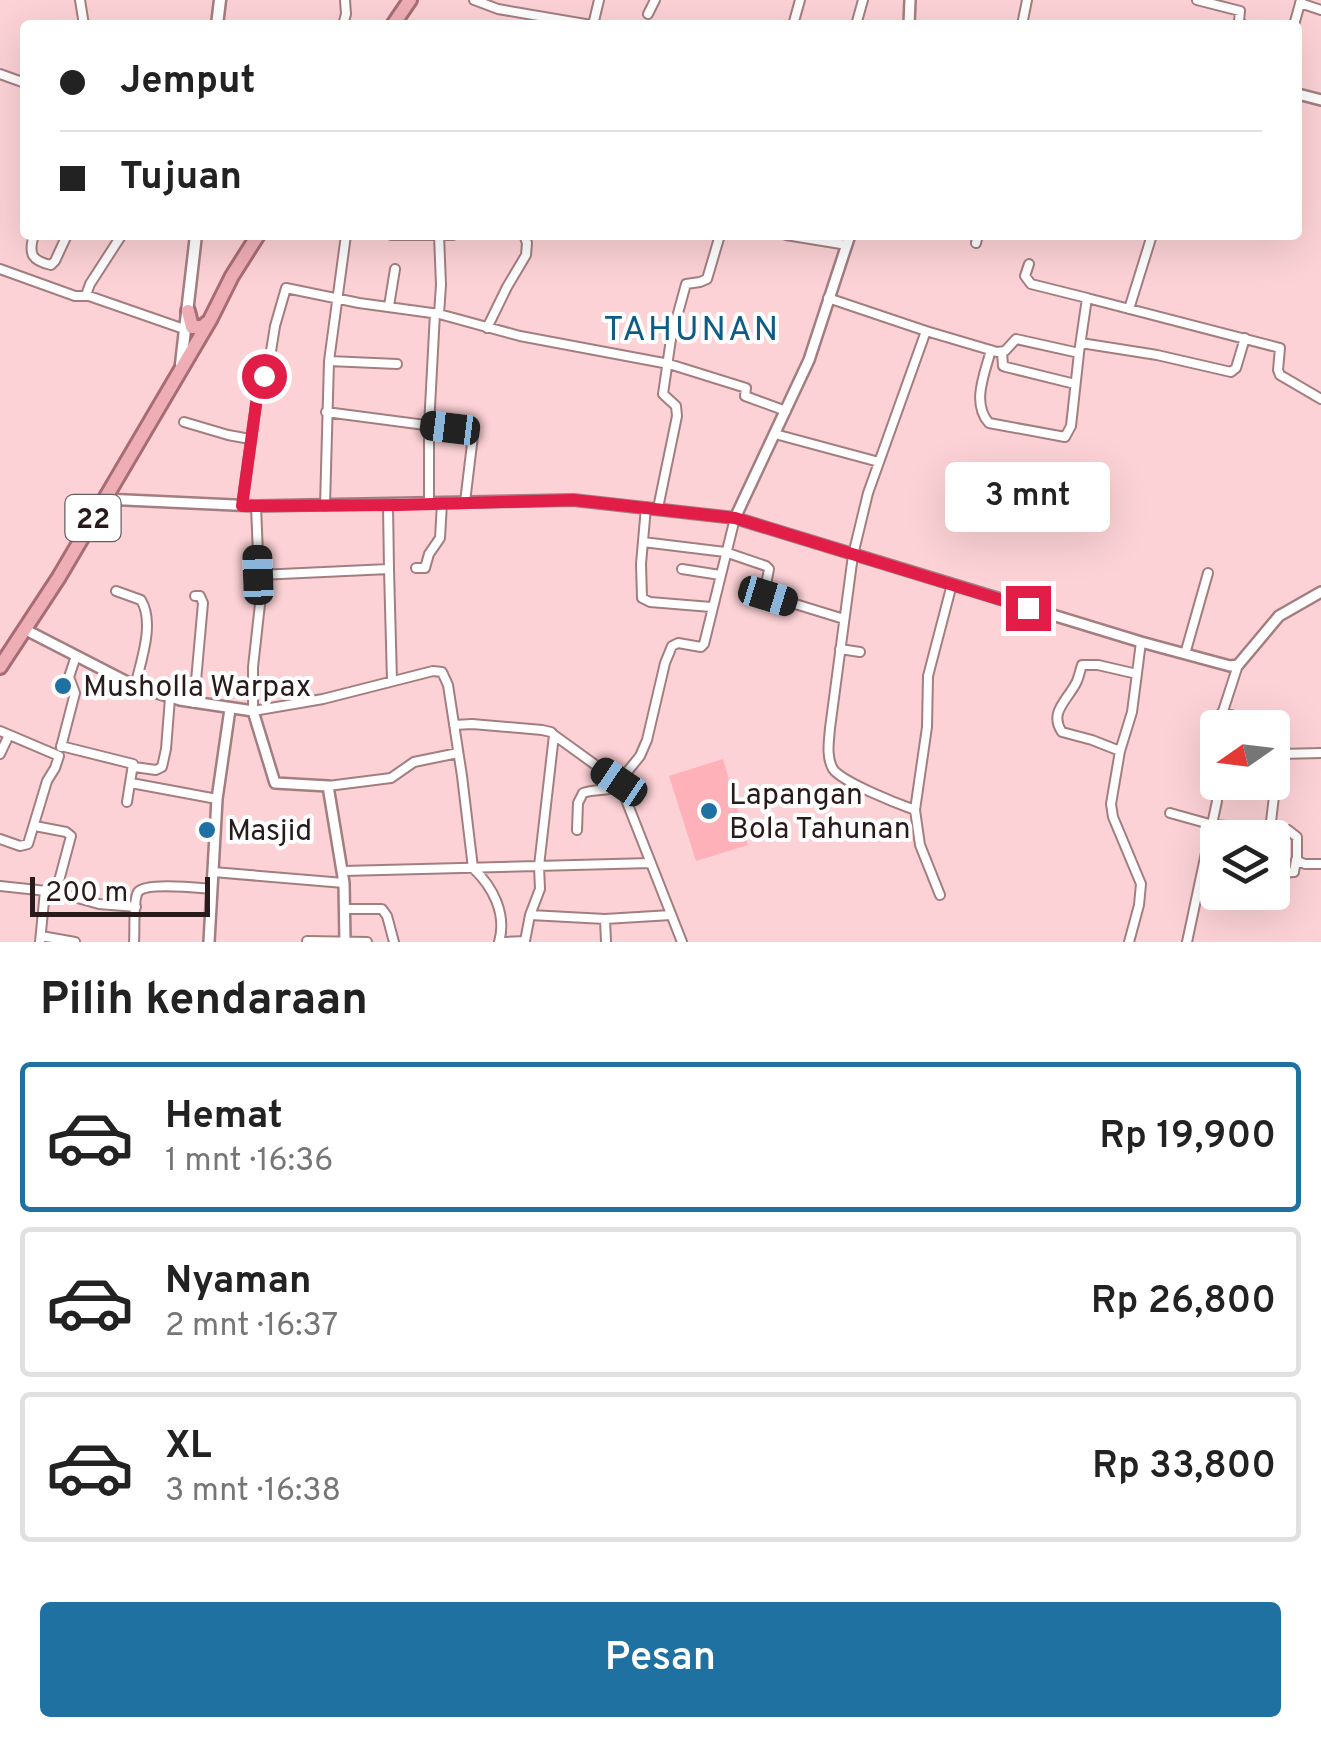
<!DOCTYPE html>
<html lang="id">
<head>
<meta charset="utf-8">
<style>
	:root { --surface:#fff; --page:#f2f2f2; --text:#222; --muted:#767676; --line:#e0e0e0; --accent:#1f71a2 }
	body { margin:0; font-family:Overpass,sans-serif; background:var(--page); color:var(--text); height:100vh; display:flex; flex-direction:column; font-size:38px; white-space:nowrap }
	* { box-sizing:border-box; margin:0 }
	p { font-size:32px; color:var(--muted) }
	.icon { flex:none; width:55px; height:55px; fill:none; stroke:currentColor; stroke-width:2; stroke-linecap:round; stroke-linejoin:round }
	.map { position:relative; height:942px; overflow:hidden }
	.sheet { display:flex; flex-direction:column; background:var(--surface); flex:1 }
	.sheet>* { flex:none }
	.guide { position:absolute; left:20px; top:20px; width:1282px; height:220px; border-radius:10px; box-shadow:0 10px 40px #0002; display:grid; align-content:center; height:220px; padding:0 40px; background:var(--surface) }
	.needle { width:65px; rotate:256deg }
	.buttons { position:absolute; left:1200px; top:710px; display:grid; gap:20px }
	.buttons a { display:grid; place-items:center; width:90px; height:90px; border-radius:10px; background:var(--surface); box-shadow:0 10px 40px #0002; font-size:50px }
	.scale { position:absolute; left:30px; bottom:25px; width:180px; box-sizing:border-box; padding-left:10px; border:5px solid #291a1c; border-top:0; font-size:28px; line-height:35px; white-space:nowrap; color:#291a1c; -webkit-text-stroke:8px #fff; paint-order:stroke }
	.end { position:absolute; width:45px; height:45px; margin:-22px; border:12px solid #e11d48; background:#fff; box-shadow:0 0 0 5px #fff }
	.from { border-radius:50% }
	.bubble { position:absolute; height:70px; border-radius:10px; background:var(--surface); box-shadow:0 10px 40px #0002; font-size:32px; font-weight:600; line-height:70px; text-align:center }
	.car { position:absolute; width:30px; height:60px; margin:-30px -15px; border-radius:12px; box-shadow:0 0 8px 2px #0007; background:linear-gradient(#222 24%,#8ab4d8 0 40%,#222 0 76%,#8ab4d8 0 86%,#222 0) }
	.guide b { display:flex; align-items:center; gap:35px; height:95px; font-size:38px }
	.guide b+b { border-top:2px solid var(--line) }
	.guide i { width:25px; height:25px; background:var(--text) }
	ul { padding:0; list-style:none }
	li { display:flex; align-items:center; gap:30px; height:150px; margin:0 20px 15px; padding:0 20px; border:5px solid var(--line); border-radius:10px }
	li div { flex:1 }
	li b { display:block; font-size:38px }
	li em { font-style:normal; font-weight:600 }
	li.active { border-color:var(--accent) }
	li>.icon { width:90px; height:90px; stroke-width:1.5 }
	h2 { padding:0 40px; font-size:45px; line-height:120px }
	.action { display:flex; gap:20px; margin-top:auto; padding:20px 40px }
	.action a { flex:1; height:115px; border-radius:10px; background:var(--accent); color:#fff; font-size:40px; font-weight:600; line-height:115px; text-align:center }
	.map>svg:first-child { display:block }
</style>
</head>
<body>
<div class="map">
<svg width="1321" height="942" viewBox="0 0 1321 942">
	<rect width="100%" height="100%" fill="#fcd2d6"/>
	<path fill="#feb1b9" d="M723,759L748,845L696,861L669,776Z"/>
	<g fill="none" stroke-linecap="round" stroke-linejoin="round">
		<defs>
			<path id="minor" d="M80,0L84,25
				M474,0L498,9L591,25
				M1197,0L1240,11L1239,21L1243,25
				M1300,3L1321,10
				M648,14L655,0
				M343,25L346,14L345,0
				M593,25L599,0
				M793,25L800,0
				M856,25L863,0
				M1022,25L1027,0
				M1294,25L1301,0
				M0,74L25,83
				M34,235C28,254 32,261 51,265L55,261L67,235
				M391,235H439
				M786,235L847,245
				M976,243L978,235
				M1029,264L1025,276L1031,284L1087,298
				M0,269L75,296H89L184,329
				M86,295L90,284L121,236
				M828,298L926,331L868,493L853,555L830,728C829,741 826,757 833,769C842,782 898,804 915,810
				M389,306L395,269
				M1129,309L1152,235
				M439,314L441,285L439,235H453
				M487,328L507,287L526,255L527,243L524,235
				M926,331L997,352L1005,351L1016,339L1079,353L1087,298L1280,348L1278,370L1280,375L1321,399
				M1081,343L1157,355L1231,372L1236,368L1245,338
				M991,350C985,373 971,403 989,423L1065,437L1071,426L1079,353
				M1002,352L1003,366L1006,367L1075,384
				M329,361L397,364
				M326,412L471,431L473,436L465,502
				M184,422L228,435L250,439
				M775,434L879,462
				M429,504V426L435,313
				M242,505L258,390L268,370L275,326L286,288L359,303L439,314L520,336L669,364L746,388L745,396L786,411
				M256,506L260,604L253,667V711L323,699L433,671L442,672L448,685L462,776L473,868C493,887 507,914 499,942
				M325,506L329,361L346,235
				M646,507L641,564L642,598L650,602L711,607
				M658,508L677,416L676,406L663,394L671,339L686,284L700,282L707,279L720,235
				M643,542L725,552L766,566L769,569L765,590L769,596L844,619
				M416,568H425L429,554L440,538L442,503
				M389,569L392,681
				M682,569L720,575
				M259,575L389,569L388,505
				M116,591L141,600C155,623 141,661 135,686
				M840,649L860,652
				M1185,654L1208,573
				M194,703L203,603L200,596H195
				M1222,712L1269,728
				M454,725L472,724L542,730L551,732L554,735L539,866L540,889L530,915L525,941L505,942
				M0,731L59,756L55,768L47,781L28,844L20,846L0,839
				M554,735L619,782
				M61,746L133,764L127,802
				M61,747L75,693L69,677L76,656
				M1120,751L1092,740L1062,732C1048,712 1069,699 1077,681C1079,676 1080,671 1082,665H1098L1137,674
				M0,754L9,735
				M1280,754L1321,753
				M134,767L156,770L162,767L166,749L170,698
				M131,783L217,799
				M328,786L391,778L414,762L458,753
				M1170,813L1213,825L1288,830L1297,837V861L1305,864H1321
				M35,826L66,832L71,836L56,892
				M577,830L578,803L583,793C596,788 608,792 620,786
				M1269,838L1281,738L1279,732L1272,729
				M343,871L651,863
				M213,872L344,883
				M1272,874L1294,872L1296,860
				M0,886L56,892L99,904L136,907
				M940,895L920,845L915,810L927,727L928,676L952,584
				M344,909H382L387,916L394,942
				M530,915L605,919L671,915
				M605,919L606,942
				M41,936L75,942
				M307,941L367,942
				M40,942L45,891
				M134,942C135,931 133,900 138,892C146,882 199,888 212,889
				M682,942L619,782L640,756L647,740L665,663L672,646L678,643L701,647L704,644L735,518
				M1129,942L1139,905L1141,884L1113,817L1111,804L1120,751L1132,712L1141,642
				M1187,942L1217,801L1211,762L1213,742L1238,665"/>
			<path id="tertiary" d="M909,25L910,0
				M1298,94L1321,100
				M104,499L256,506L573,500L735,518L809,360L850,235
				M735,518L1141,642L1230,666L1238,665L1279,616L1321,592
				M26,630L135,686L180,700L253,711L275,783L328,786L344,883L345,942
				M209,942L217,799L230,709"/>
			<path id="secondary" d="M217,25L220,0
				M181,364L196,235"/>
			<path id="trunk" d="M393,25L410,0
				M188,311L192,327H202L208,322
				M0,667L59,577L210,320L232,276L258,235"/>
		</defs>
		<use href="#minor" stroke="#a37e81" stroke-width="12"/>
		<use href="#tertiary" stroke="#a37e81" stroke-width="14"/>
		<use href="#secondary" stroke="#a37e81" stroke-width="15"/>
		<use href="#trunk" stroke="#a76d74" stroke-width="18"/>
		<use href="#minor" stroke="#fff" stroke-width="8"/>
		<use href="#tertiary" stroke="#fff" stroke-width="9"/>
		<use href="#secondary" stroke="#fff" stroke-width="10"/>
		<use href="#trunk" stroke="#efaeb6" stroke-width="12"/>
	</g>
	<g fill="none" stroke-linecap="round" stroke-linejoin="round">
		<path stroke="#e11d48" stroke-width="12" d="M264,376L258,390L242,506L398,505L574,500L735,518L1028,608"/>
	</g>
	<g fill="#1f71a2" stroke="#fff" stroke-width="4">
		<circle cx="63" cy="686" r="10"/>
		<circle cx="709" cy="811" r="10"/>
		<circle cx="207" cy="830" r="10"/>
	</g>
	<g text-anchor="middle" stroke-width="8" stroke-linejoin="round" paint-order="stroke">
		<rect fill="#fff" stroke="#695f60" stroke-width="2.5" x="65.5" y="495" width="55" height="46" rx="8"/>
		<g font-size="28" font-weight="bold" fill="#291a1c">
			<text x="93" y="528">22</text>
		</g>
		<g font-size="30" fill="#291a1c" stroke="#fff" text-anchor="start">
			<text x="83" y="696">Musholla Warpax</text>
			<text x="729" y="804">Lapangan<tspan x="729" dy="34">Bola Tahunan</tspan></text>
			<text x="227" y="840">Masjid</text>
		</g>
		<g font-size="35" letter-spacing="2.5" fill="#0c5c88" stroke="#fff">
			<text x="692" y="340">TAHUNAN</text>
		</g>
	</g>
</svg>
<div class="buttons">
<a><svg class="needle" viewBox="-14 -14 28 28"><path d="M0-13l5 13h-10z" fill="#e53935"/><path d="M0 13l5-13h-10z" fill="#767676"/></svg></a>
<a><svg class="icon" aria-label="layers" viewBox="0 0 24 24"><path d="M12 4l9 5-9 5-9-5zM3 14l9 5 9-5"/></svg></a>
</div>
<div class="scale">200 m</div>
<i class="end from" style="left:264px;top:376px"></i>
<i class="end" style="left:1028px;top:608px"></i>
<div class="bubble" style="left:945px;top:462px;width:165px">3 mnt</div>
<i class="car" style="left:450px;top:428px;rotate:277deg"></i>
<i class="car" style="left:258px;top:575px;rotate:358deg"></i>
<i class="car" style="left:768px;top:596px;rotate:107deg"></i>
<i class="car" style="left:619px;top:782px;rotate:304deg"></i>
<div class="guide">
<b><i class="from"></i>Jemput</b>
<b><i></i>Tujuan</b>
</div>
</div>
<section class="sheet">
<h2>Pilih kendaraan</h2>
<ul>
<li class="active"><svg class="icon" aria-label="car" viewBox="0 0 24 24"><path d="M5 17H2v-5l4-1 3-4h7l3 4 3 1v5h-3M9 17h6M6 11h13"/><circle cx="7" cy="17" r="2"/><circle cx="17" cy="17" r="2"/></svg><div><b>Hemat</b><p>1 mnt · 16:36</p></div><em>Rp 19,900</em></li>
<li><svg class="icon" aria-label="car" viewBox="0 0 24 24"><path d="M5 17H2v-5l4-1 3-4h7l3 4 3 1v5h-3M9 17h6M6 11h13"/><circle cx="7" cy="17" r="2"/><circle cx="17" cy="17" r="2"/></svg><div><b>Nyaman</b><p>2 mnt · 16:37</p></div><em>Rp 26,800</em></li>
<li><svg class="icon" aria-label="car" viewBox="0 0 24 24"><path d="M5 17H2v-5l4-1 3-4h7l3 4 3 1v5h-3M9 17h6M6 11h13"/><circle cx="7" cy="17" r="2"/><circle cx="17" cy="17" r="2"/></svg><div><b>XL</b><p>3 mnt · 16:38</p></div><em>Rp 33,800</em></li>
</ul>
<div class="action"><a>Pesan</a></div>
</section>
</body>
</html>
